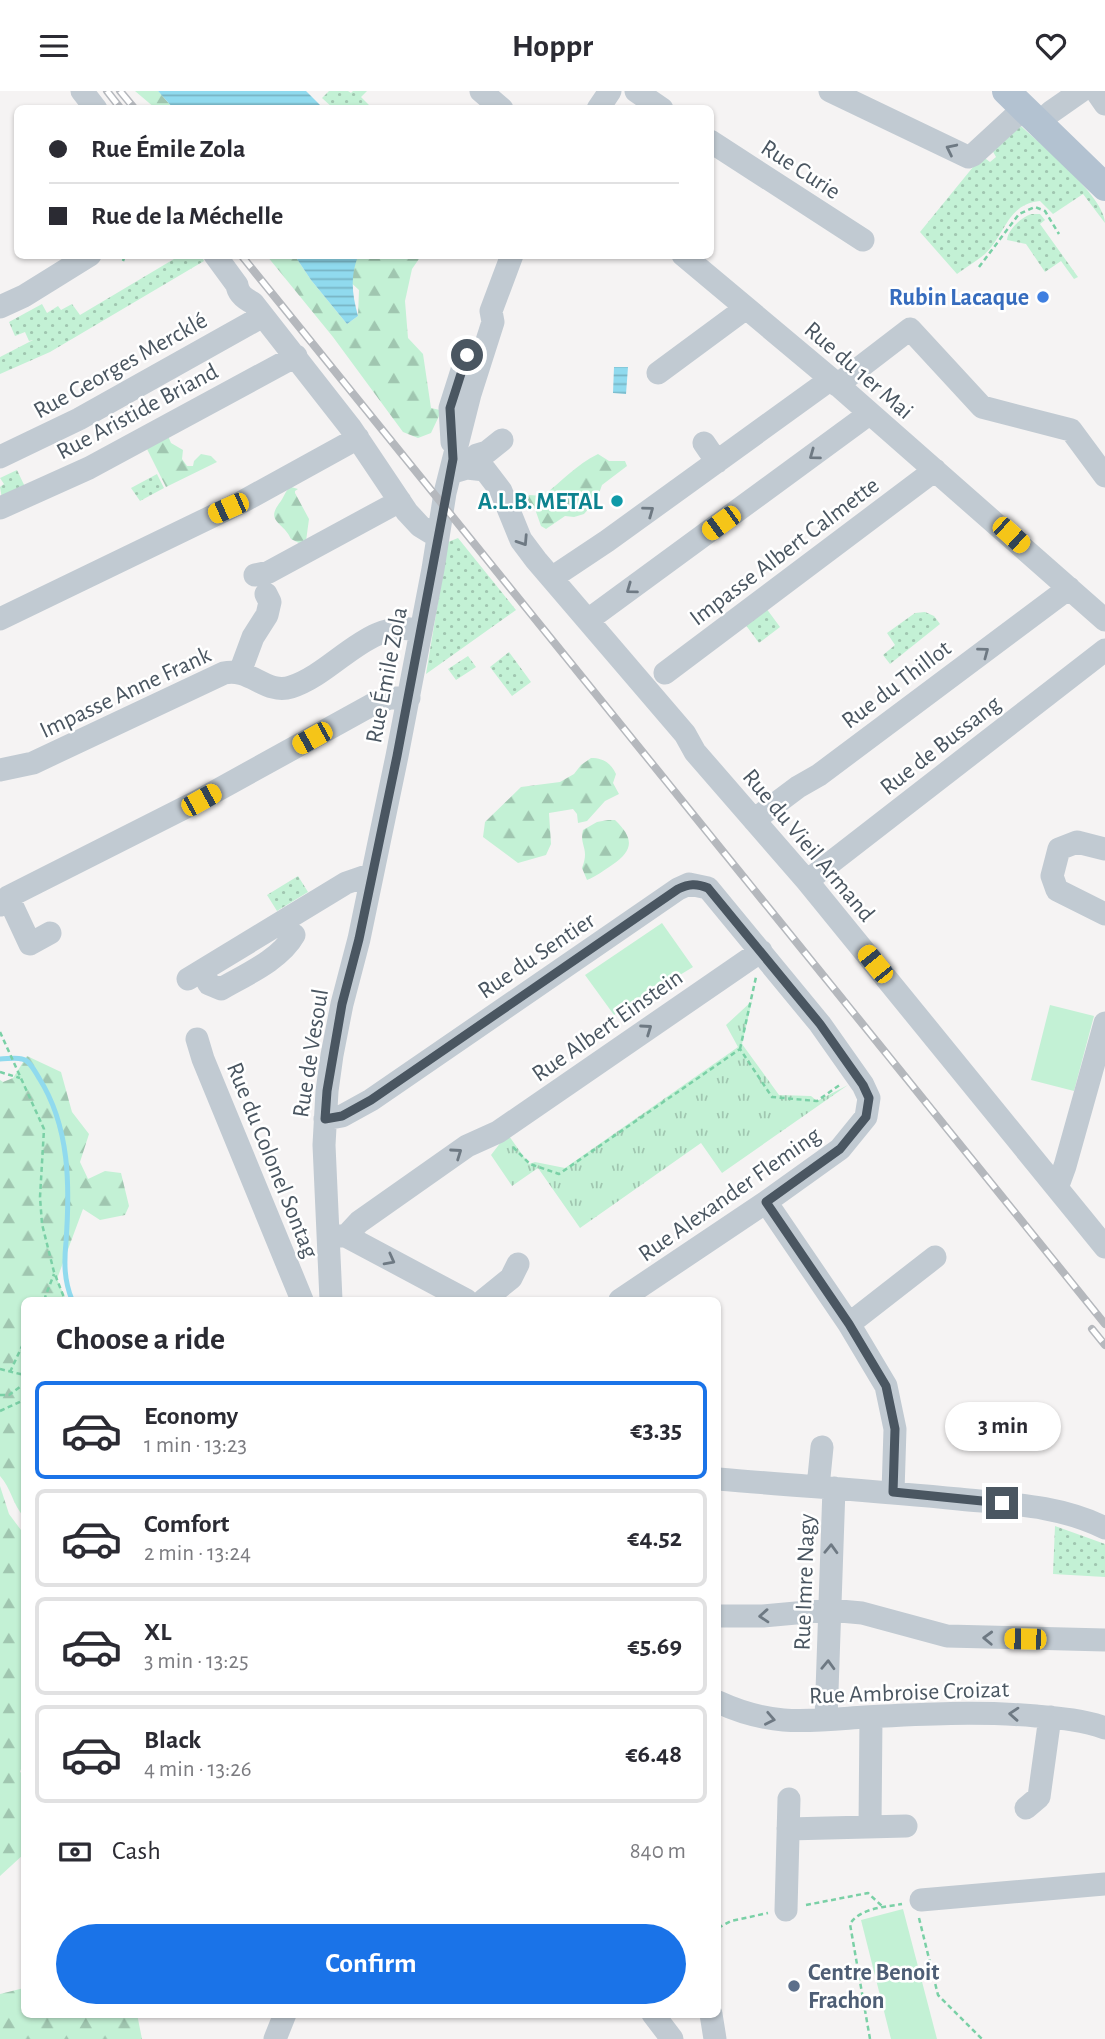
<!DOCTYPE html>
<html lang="en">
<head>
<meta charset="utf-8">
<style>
	:root { --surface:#fff; --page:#f7f7f7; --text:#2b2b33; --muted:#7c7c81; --line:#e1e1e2; --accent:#1a73e8 }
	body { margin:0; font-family:"Alegreya Sans",sans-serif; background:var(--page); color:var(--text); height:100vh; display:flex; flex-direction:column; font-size:26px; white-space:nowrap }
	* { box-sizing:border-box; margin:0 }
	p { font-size:23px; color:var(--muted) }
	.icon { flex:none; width:38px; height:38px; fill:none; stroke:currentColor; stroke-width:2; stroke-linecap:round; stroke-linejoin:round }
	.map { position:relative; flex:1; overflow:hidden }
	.panel { position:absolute; left:21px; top:1206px; width:700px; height:721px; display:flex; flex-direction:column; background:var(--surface); border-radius:10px; box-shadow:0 2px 5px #0004 }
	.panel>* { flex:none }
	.guide { position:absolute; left:14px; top:14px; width:700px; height:154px; border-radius:10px; box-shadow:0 2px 5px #0004; display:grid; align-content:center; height:154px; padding:0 35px; background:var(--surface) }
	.end { position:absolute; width:32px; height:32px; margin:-16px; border:9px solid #4a5661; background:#fff; box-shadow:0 0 0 4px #fff }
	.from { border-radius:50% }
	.bubble { position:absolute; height:49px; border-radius:24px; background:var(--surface); box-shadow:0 2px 5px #0004; font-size:23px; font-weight:700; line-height:49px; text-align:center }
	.car { position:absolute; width:21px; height:42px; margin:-21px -10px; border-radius:9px; box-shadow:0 0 5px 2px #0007; background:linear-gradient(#f5c518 24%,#345 0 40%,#f5c518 0 76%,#345 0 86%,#f5c518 0) }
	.guide b { display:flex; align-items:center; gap:24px; height:66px; font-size:26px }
	.guide b+b { border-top:2px solid var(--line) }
	.guide i { width:18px; height:18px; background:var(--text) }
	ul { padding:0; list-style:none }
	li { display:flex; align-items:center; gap:21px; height:98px; margin:0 14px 10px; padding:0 21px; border:4px solid var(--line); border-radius:10px }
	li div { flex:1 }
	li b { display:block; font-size:26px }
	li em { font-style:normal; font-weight:700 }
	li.selected { border-color:var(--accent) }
	li>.icon { width:63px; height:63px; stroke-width:1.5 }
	h2 { padding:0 35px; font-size:32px; line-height:84px }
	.pay { display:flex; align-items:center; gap:18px; height:77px; padding:0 35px; font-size:26px }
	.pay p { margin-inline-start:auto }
	.primary-button { display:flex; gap:14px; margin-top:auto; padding:14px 35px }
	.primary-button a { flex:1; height:80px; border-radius:42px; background:var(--accent); color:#fff; font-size:28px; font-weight:700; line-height:80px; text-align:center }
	header { display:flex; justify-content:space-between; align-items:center; height:91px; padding:0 35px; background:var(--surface); font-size:32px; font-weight:700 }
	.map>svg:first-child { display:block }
</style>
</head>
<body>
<header><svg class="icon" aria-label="menu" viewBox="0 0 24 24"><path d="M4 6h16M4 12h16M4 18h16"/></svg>Hoppr<svg class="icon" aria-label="heart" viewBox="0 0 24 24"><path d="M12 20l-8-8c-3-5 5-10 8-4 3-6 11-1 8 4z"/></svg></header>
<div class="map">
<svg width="1105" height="1948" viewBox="0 0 1105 1948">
	<defs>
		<pattern id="grass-dots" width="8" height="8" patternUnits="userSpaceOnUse" patternTransform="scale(1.75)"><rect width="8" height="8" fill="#c3f1d5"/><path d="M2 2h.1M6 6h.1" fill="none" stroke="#a0c6b0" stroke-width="1.8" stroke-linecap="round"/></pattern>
		<pattern id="forest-firs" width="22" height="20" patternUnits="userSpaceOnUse" patternTransform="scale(1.75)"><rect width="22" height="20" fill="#c3f1d5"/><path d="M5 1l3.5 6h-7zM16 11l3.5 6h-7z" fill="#a0c6b0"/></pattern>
		<pattern id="park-tufts" width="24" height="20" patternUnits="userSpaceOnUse" patternTransform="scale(1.75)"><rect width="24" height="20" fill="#c3f1d5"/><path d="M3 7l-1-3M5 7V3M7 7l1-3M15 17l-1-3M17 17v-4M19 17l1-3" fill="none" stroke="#a0c6b0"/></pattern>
		<pattern id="water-rules" width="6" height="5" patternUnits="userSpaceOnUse" patternTransform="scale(1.75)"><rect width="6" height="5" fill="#90daee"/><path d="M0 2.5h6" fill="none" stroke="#78b4c4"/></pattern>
	</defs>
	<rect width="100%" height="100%" fill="#f5f3f3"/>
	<path fill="url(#grass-dots)" d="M329,0H348L351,2L353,0H367L361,6L371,16L333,17L322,7Z
		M1021,35C1041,54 1105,106 1105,132L1083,103L1053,123L1040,110C1007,113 1006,143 985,163C977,170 966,176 957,183L920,141L982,65L990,71L996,66L991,57Z
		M1031,123H1040L1045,129L1040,133L1078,186L1074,188L1061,170L1045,181L1026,153L1007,149C1008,138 1021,127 1031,123Z
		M179,165H201L204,170L50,261L0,283V266L33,249L29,250L25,241L15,245L9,231L42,213L47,222L58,215L61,219L72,213L80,224Z
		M17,379L26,398L2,408L0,396L4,393L0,387Z
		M157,383L164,397L140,410L131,397Z
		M458,447L516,519L426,583L448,451Z
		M766,517L780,536L759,552L745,533Z
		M925,521L934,525L940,533L890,573L883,564L895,554L887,542L915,522Z
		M509,561L531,591L512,605L490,576Z
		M468,565L476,576L456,589L448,578Z
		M298,785L308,801L277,820L267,804Z
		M1055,1435L1105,1453V1486L1053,1483Z"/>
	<path fill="url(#forest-firs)" d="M135,0H158L173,17H155Z
		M267,165H295L311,189L347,233L358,225L359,199L347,188L339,165H421L412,178L405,210L408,247L423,263L431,317L440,319L439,325L431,342L418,347L403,341L333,246Z
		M168,345L171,352L183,359L182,368L187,375H193L194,370L201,363L211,365L217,371L166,396L145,354Z
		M598,363L609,370H625L627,375L602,394L597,408L584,423L574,426L565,425L546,438L541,435L535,418L527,413L526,409L529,404L543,405C562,390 576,374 598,363Z
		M291,396L298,398L295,400V402L309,428L306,450L299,452L291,448C283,430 264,431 281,410C285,404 285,400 291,396Z
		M591,667C603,667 611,672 616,683L613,692L619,703L605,710L587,730L578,732L577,723L573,718L549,722L551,753L546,764L518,772L483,746L485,731L521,696L560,691L574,683L581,674Z
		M608,729H615C635,748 633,760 612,774C603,780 597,785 587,789L582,777C590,757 579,755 583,739L597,731Z
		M27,965L61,981L72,1021L89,1043L80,1071L88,1088L105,1080L121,1082L129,1115L125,1124L100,1129L83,1118L57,1188L66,1209H24V1426C13,1414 11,1397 0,1385V989L3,991L13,987Z
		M0,1395L9,1423L24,1443V1674L22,1675L20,1681L24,1683V1763L0,1785Z
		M24,1897V1923H137L142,1948H0V1903Z"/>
	<path fill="url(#park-tufts)" d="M752,910L742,953L779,1004L811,1005L817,1010L848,994L722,1082L701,1052L580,1137L538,1077L512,1095L491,1064L501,1051L509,1045L529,1073L535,1071L565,1077L738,956L726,934Z"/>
	<path fill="#c3f1d5" d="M662,832L693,876L614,924L585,884Z
		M1050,914L1094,925L1074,1000L1031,989Z
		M903,1818L937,1948H891L861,1829Z"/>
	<path fill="url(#water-rules)" d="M158,0H306L323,17H173Z
		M295,165H358C350,186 352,203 358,225L347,233L311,189Z
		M614,276H628L626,303L613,302Z"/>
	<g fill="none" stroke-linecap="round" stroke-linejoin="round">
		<path stroke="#90daee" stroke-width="5" d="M0,968C7,968 15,966 22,968C30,969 35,981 39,987C70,1036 70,1095 66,1151C64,1172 64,1189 72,1209"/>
		<path stroke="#7ad0a6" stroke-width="2.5" stroke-dasharray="5 3.5" stroke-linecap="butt" d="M123,170L125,164
			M979,176L1019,123L1035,116L1045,120L1059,143
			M0,941L44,1038L40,1106L42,1133L54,1181L65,1209
			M740,958L756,886
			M0,981L20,987
			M513,1056L530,1073L559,1083L740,958L772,1006L817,1010L841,993
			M44,1209L54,1183
			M0,1278L24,1284
			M10,1281L24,1251
			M0,1304H9L24,1293
			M0,1320L24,1309
			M806,1814L868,1802L883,1816
			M919,1827L938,1904L982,1948
			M718,1837L731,1830L768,1822
			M870,1948L850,1833C860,1817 885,1816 902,1813"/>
		<path stroke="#c1cad2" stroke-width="23" d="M82,0L96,18
			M481,0L502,18
			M636,0L662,18
			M830,0L968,66L973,64L1024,17
			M1096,0L1105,13
			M598,18L610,0
			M1039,32L1051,21L1081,0
			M710,50L863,149
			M215,164L237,194C238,203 245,208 253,212L350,336L407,421L420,435L438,446
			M683,164L831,288L1105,529
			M0,216L24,205L90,164
			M658,282L746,217
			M837,294L910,238L982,316L1071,339L1105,385
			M452,351L450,317L463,276
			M704,352L717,371
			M477,364L487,361L502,349
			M0,366L79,328L263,225
			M450,382L467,377L485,379L501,400L521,449L536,469L685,643L695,661L807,790L1105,1156
			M0,417L89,377L296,265
			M255,484L269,481L400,410
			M553,486L607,450L831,288
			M0,528L240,412L358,347
			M588,529L869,323
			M240,581L253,546L267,524L270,511L266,503
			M665,582L935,379
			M0,679L33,672L224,582C250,576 266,604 291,596C337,581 369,525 421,540
			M754,729L798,696L819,684L1069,497
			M1105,758L1077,751L1059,758L1052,785L1057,799L1105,823
			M807,790L1105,559
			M8,806L30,853L50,842
			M0,814L8,806L196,711L377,611L390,607H409
			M202,880L209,893L221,898C245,884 280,869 294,844
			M188,888L346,792L372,783
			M197,948L203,968L302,1209
			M325,1028L342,1025L371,1009L678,798L689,793L708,797L820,933L863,994L869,1007L866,1026L840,1058L766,1111L620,1209
			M1057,1097L1065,1075L1105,932
			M766,1111L849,1233L886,1295L895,1338L893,1401
			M331,1145H346L466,1209
			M346,1145L359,1131L467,1055L498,1041L761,860
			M331,1209L324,1054L327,1000L332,964L342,913L359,848L397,665L433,478L445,402L470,303L493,231L491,220L512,164
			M484,1209L511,1187L518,1173
			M849,1233L935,1166
			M718,1388C798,1395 878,1400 959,1408C1009,1413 1059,1414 1105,1437
			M818,1396L822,1356
			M718,1525H763L829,1519L862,1522L947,1545L1105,1549
			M718,1611C772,1636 808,1630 865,1626C922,1623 979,1620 1036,1625C1059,1627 1084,1629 1105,1637
			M826,1629L834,1397
			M1026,1717L1039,1706L1050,1626
			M870,1735L871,1626
			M788,1738L906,1735
			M921,1809L1105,1793
			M786,1819L789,1708
			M653,1923L672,1948
			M711,1923L715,1948
			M275,1948L285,1923"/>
		<path stroke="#b3c2d1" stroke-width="28" d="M1006,0L1105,96"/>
		<defs>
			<path id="rail" d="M107,0L121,18
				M120,0L135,18
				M241,164L1105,1233
				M1092,1238L1105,1254"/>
		</defs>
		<use href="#rail" stroke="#b5b8bd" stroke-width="8"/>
		<use href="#rail" stroke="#fff" stroke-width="5" stroke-dasharray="16" stroke-linecap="butt"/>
	</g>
	<defs><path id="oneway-chevron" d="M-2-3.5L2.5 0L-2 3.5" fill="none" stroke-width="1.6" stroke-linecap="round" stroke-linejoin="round" transform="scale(1.75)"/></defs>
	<g stroke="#6e7983">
		<use href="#oneway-chevron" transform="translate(951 58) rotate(-154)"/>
		<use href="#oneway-chevron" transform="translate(814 364) rotate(144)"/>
		<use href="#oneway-chevron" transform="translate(649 420) rotate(-36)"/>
		<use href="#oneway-chevron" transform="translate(523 450) rotate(57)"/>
		<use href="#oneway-chevron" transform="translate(631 498) rotate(144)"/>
		<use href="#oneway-chevron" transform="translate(984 561) rotate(-37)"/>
		<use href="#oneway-chevron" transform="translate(647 938) rotate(-35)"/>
		<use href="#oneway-chevron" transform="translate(457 1062) rotate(-35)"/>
		<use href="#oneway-chevron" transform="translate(390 1169) rotate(28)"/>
		<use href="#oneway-chevron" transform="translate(831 1458) rotate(-88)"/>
		<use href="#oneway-chevron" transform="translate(764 1525) rotate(176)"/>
		<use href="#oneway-chevron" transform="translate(988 1547) rotate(-178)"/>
		<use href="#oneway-chevron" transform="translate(828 1574) rotate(-88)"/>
		<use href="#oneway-chevron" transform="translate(1014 1623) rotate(-176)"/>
		<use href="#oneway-chevron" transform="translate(770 1628) rotate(11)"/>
	</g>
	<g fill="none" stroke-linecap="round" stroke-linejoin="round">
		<path stroke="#4a5661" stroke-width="9" d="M467,264L450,317L453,368L397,665L359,848L342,913L327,1000L325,1028L342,1025L371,1009L678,798C689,793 696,792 708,797L820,933L863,994L869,1007L866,1026L840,1058L766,1111L849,1233L886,1295L895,1338L893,1401L1002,1412"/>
	</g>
	<circle fill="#3f7fe0" stroke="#fff" stroke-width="2.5" cx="1043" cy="206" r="7"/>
	<circle fill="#0f9aa8" stroke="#fff" stroke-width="2.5" cx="617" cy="410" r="7"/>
	<circle fill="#5c6f8a" stroke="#fff" stroke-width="2.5" cx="794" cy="1895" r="7"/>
	<g text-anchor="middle" stroke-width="5" stroke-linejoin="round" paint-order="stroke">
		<g font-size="24" fill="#4a5661" stroke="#fff">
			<text transform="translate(801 78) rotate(33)" y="8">Rue Curie</text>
			<text transform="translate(120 274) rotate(-29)" y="8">Rue Georges Mercklé</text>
			<text transform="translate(859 279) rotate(41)" y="8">Rue du 1er Mai</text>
			<text transform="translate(137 320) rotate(-28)" y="8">Rue Aristide Briand</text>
			<text transform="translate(784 460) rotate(-37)" y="8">Impasse Albert Calmette</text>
			<text transform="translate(386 584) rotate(-79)" y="8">Rue Émile Zola</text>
			<text transform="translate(896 593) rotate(-37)" y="8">Rue du Thillot</text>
			<text transform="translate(125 601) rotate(-25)" y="8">Impasse Anne Frank</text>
			<text transform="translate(940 654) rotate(-38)" y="8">Rue de Bussang</text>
			<text transform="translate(809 754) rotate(50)" y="8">Rue du Vieil Armand</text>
			<text transform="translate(536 864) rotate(-34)" y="8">Rue du Sentier</text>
			<text transform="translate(607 934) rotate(-35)" y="8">Rue Albert Einstein</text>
			<text transform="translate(310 962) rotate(-81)" y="8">Rue de Vesoul</text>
			<text transform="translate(273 1069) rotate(68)" y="8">Rue du Colonel Sontag</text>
			<text transform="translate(729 1103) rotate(-35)" y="8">Rue Alexander Fleming</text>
			<text transform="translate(804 1491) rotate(-88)" y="8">Rue Imre Nagy</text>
			<text transform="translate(909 1601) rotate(-2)" y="8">Rue Ambroise Croizat</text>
		</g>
		<g font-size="24" font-weight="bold" fill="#366cbe" stroke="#fff" text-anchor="end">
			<text x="1029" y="214">Rubin Lacaque</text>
		</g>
		<g font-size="24" font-weight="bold" fill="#0d838f" stroke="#fff" text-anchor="end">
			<text x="603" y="418">A.L.B. METAL</text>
		</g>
		<g font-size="24" font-weight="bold" fill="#4e5e75" stroke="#fff" text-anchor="start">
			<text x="808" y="1889">Centre Benoit<tspan x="808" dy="28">Frachon</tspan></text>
		</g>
	</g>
</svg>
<i class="end from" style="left:467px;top:264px"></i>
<i class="end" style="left:1002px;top:1412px"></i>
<div class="bubble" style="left:945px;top:1311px;width:116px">3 min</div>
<i class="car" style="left:228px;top:417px;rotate:246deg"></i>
<i class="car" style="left:721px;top:432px;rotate:234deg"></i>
<i class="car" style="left:1011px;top:444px;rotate:132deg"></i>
<i class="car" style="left:312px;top:647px;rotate:241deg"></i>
<i class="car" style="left:201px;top:709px;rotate:61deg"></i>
<i class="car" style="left:875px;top:873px;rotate:321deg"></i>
<i class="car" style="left:1025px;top:1548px;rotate:271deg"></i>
<div class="guide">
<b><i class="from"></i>Rue Émile Zola</b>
<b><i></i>Rue de la Méchelle</b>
</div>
<section class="panel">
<h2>Choose a ride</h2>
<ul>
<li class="selected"><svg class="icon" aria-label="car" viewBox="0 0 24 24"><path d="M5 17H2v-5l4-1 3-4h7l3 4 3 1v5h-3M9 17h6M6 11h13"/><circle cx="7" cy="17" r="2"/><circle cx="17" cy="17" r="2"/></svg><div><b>Economy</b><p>1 min · 13:23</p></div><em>€3.35</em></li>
<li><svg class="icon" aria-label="car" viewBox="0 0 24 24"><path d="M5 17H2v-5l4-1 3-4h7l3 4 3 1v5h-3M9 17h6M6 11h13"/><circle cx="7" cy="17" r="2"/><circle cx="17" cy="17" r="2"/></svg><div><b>Comfort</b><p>2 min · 13:24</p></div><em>€4.52</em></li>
<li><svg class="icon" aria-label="car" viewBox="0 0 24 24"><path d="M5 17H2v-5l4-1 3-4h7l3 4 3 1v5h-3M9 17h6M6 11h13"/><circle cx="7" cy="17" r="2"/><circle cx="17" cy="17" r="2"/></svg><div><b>XL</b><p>3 min · 13:25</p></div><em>€5.69</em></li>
<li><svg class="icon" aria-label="car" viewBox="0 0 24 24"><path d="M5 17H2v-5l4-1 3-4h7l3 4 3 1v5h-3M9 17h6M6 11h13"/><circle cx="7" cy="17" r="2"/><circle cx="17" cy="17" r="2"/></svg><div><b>Black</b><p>4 min · 13:26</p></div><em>€6.48</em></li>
</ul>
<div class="pay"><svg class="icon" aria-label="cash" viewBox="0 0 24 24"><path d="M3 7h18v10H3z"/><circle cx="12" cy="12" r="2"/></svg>Cash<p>840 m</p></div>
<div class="primary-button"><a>Confirm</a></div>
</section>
</div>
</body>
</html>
